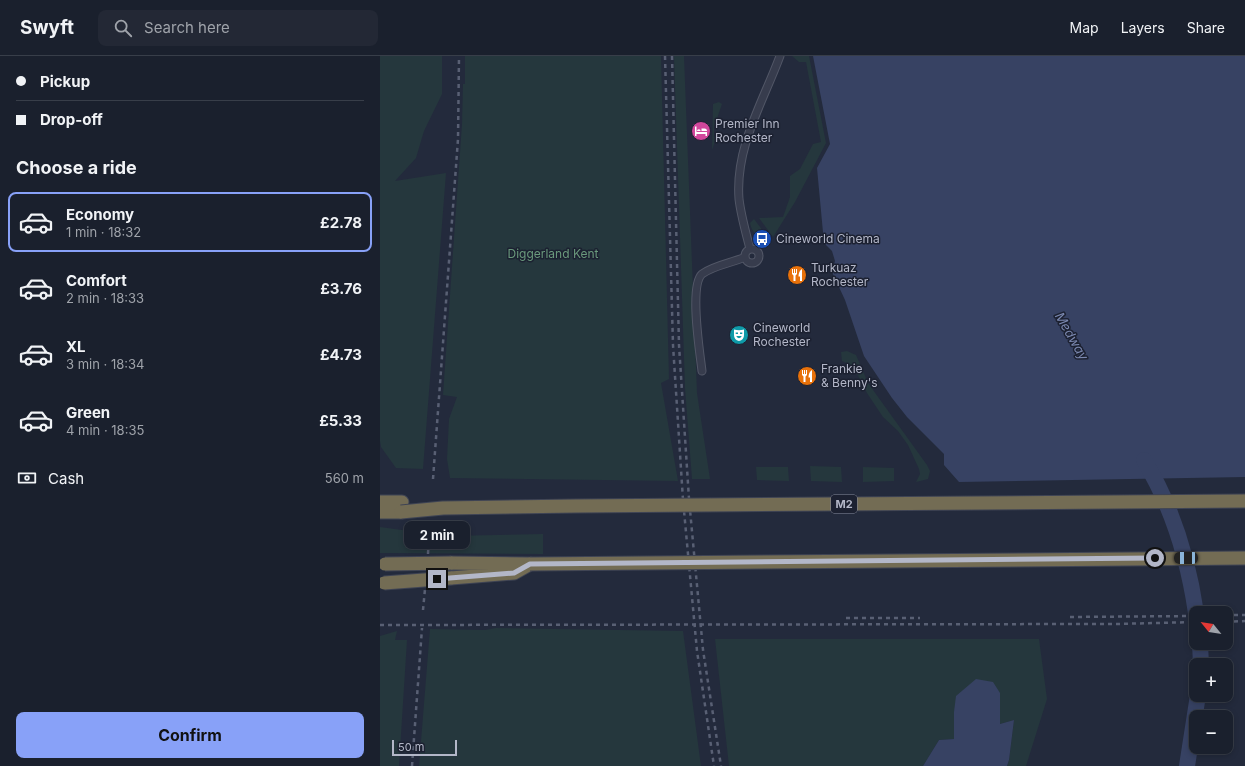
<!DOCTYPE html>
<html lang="en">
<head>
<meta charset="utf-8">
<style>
	:root { --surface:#1a202d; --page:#232835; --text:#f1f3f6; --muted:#9fa3aa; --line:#383e49; --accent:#88a1f8 }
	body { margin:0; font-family:Inter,sans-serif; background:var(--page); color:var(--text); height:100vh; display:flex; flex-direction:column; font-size:15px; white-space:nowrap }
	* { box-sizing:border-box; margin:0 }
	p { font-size:13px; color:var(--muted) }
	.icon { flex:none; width:22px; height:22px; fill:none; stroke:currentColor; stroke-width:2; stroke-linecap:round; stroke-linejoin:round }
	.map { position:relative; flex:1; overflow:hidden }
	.side { display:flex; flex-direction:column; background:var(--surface); width:380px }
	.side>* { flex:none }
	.guide { display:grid; align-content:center; height:88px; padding:0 16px; background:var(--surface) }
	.needle { width:26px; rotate:300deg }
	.buttons { position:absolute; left:809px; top:550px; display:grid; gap:8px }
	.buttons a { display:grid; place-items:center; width:44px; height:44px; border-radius:8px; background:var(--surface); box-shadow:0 2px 6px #0003,0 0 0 1px var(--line); font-size:20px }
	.scale { position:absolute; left:12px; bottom:10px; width:65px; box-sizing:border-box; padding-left:4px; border:2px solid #b3b7c8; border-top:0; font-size:11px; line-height:14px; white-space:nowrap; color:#b3b7c8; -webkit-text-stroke:3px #1c2131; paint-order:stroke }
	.end { position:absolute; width:18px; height:18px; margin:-9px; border:5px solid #b3b7c8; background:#111; box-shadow:0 0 0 2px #111 }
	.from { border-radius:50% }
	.bubble { position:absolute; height:28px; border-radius:8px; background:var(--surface); box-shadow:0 2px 6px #0003,0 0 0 1px var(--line); font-size:13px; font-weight:700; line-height:28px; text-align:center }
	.car { position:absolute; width:12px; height:24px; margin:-12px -6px; border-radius:5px; box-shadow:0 0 3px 1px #0007; background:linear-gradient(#222 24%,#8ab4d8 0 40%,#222 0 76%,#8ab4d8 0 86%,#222 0) }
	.guide b { display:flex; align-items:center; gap:14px; height:38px; font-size:15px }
	.guide b+b { border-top:1px solid var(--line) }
	.guide i { width:10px; height:10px; background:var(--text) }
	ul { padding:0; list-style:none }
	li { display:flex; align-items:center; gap:12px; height:60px; margin:0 8px 6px; padding:0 8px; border:2px solid transparent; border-radius:8px }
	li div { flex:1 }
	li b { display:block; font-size:15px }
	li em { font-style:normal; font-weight:700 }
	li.current { border-color:var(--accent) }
	li>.icon { width:36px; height:36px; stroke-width:1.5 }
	h2 { padding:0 16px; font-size:18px; line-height:48px }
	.pay { display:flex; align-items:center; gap:10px; height:44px; padding:0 16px; font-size:15px }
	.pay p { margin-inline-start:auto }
	.action { display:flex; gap:8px; margin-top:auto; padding:8px 16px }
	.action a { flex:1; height:46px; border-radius:8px; background:var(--accent); color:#111; font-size:16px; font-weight:700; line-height:46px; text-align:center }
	header { display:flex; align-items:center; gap:24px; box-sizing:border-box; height:56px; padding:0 20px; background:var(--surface); border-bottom:1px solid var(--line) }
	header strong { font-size:19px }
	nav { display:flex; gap:22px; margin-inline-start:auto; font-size:14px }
	.search { width:280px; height:36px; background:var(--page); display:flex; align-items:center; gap:10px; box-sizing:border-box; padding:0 14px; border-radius:8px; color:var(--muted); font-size:15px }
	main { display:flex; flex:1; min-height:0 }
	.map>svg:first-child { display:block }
</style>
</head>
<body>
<header>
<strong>Swyft</strong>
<div class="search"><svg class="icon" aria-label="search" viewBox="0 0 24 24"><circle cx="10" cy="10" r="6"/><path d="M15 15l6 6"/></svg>Search here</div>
<nav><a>Map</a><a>Layers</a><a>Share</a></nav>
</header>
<main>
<section class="side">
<div class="guide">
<b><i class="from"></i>Pickup</b>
<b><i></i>Drop-off</b>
</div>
<h2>Choose a ride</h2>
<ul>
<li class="current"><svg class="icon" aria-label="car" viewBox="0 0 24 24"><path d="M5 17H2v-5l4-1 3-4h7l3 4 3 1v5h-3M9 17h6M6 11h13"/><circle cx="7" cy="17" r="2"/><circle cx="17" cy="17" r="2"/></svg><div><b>Economy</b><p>1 min · 18:32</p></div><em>£2.78</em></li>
<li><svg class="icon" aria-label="car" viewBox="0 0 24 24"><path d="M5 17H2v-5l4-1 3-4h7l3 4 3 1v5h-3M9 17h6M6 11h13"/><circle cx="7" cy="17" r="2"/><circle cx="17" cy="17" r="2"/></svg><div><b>Comfort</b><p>2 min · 18:33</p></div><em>£3.76</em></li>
<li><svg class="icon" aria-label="car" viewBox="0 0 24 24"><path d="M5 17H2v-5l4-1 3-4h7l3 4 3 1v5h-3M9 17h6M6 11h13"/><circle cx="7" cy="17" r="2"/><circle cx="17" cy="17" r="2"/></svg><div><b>XL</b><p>3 min · 18:34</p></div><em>£4.73</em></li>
<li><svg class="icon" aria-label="car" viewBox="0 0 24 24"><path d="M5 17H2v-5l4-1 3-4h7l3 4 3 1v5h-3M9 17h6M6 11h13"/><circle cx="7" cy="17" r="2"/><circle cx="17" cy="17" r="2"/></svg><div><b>Green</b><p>4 min · 18:35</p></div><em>£5.33</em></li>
</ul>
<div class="pay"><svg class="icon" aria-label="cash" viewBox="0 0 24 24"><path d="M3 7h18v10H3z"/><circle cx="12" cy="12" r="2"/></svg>Cash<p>560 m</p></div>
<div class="action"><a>Confirm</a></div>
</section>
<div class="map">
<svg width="865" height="710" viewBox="0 0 865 710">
	<rect width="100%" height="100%" fill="#232a3c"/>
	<path fill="#25373d" d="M0,0H62V38L44,75L36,102L15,125L66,117L43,413L16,412L1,391L0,385Z
		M85,0H281L289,323L281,327L298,425L70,422L67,403L69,363L77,341L63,339L82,68L83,28H85Z
		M294,0H304L317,337L330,423H312L305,332Z
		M412,0H429L446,87L415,146L393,181L379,162L403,161L410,141V120L420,113L433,88L441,86L426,6H419Z
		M339,46L342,48L334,71V81L336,82L332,94L333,48Z
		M374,163L389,183C380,184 371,176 370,167Z
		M467,295L476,299L488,327L547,409L550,415L548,423L536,426L540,418L539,413L528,389L518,375L503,361L487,337L473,310L462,305L461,296Z
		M430,410L461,411L462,426L431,425Z
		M376,411H408L409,425L377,424Z
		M483,411L514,412V425L483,426Z
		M0,471L66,480L163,478V498L0,497Z
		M116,572L303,575L321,710H39L50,573L105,574Z
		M17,575L15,584H27L19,710H0V580Z
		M335,583H659L667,643L646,710H627L629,704L634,664L620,668L574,656V683L559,684L543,710H349Z"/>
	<path fill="#374263" d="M433,0H865V421L579,426L564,409V398L527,361L512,342L484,300L465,244L452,216L455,205L452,195L444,187L437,112L450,88Z
		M596,623L613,626L620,637V668L634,664L629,704L627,710H543L559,684L574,683V656L576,640Z"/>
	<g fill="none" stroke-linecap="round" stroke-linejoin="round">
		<path stroke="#374263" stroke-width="16" d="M764,404C793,452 808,502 816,557
			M820,587L821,609
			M807,710L818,639"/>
		<defs>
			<path id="minor" d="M370,193C366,177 361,160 359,143C355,91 383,46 400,0
				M365 200a7 7 0 1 1 14 0a7 7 0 1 1-14 0Z
				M322,315C320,297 309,230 322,218C334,209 352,207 365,201"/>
			<path id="motorway" d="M0,446H22
				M0,456H21
				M71,507L148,508
				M71,522L134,517L150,508"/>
		</defs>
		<use href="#minor" stroke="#525767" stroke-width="9"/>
		<use href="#motorway" stroke="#3f4454" stroke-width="15"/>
		<use href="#minor" stroke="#373c4d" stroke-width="7"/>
		<use href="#motorway" stroke="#736c54" stroke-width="13"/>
		<path stroke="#596074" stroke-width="2.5" stroke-dasharray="4 4" stroke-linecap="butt" d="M285,0L293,289L303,444L317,595L334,710
			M292,0L299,289L309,443L323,594L341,710
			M53,423L78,83L79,0
			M48,498L49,479
			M43,554L45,533
			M846,559H865
			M690,561L816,560
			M466,562H540
			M846,566L865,565
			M0,569L735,568L816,566
			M32,710L42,572"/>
		<defs>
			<path id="motorway-bridge" d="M21,456L63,452L196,450L865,445
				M5,508L71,507
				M150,508L865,502
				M4,527L71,522"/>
		</defs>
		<use href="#motorway-bridge" stroke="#3f4454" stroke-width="15" stroke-linecap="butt"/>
		<use href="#motorway-bridge" stroke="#736c54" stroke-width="13"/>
	</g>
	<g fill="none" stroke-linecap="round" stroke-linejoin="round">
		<path stroke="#b3b7c8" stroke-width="5" d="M57,523L134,517L150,508L775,502"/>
	</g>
	<defs>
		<symbol id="hotel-disc" viewBox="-11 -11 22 22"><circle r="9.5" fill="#d1479c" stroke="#1c2131"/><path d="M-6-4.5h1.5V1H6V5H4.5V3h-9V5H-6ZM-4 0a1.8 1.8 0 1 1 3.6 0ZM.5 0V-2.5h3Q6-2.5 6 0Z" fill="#fff"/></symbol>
		<symbol id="bus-disc" viewBox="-11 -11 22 22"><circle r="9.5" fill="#1a4fb4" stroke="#1c2131"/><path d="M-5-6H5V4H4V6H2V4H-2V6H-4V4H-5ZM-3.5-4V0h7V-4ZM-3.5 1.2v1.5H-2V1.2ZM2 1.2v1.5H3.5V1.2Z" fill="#fff"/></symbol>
		<symbol id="restaurant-disc" viewBox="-11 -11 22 22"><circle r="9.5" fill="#e8710a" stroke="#1c2131"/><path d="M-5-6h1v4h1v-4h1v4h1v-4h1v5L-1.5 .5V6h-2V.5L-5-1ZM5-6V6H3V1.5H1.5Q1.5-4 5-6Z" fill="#fff"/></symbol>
		<symbol id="theatre-disc" viewBox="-11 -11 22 22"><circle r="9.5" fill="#0f9aa8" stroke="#1c2131"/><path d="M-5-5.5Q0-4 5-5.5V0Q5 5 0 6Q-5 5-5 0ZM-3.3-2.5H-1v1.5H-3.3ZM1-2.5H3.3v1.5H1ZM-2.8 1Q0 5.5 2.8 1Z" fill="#fff"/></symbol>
	</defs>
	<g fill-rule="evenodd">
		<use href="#hotel-disc" x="310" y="64" width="22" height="22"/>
		<use href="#bus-disc" x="371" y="172" width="22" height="22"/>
		<use href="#restaurant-disc" x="406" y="208" width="22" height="22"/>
		<use href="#theatre-disc" x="348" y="268" width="22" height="22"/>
		<use href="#restaurant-disc" x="416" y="309" width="22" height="22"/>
	</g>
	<g text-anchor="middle" stroke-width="3" stroke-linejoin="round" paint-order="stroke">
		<rect fill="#1c2131" stroke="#868a9b" stroke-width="1" x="451" y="439" width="26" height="18" rx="3"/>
		<g font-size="11" font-weight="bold" fill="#b3b7c8">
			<text x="464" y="452">M2</text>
		</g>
		<g font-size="12" fill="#b3b7c8" stroke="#1c2131" text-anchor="start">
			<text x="335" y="72">Premier Inn<tspan x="335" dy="14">Rochester</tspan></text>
			<text x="396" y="187">Cineworld Cinema</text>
			<text x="431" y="216">Turkuaz<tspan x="431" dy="14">Rochester</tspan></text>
			<text x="373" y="276">Cineworld<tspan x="373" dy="14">Rochester</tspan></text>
			<text x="441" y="317">Frankie<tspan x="441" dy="14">&amp; Benny's</tspan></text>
		</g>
		<g font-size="12" fill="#6a997c" stroke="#1c2131">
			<text x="173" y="202">Diggerland Kent</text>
		</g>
		<g font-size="13" font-style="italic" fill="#7b88b0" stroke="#1c2131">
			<text transform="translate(692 280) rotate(60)" y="5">Medway</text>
		</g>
	</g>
</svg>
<div class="buttons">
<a><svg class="needle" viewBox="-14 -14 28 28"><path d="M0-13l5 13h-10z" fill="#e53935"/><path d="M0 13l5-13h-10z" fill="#9fa3aa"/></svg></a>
<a>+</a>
<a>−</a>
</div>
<div class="scale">50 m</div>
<i class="end from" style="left:775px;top:502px"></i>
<i class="end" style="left:57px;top:523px"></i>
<div class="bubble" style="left:24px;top:465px;width:66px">2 min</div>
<i class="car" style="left:806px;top:502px;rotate:270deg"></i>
</div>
</main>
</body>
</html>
